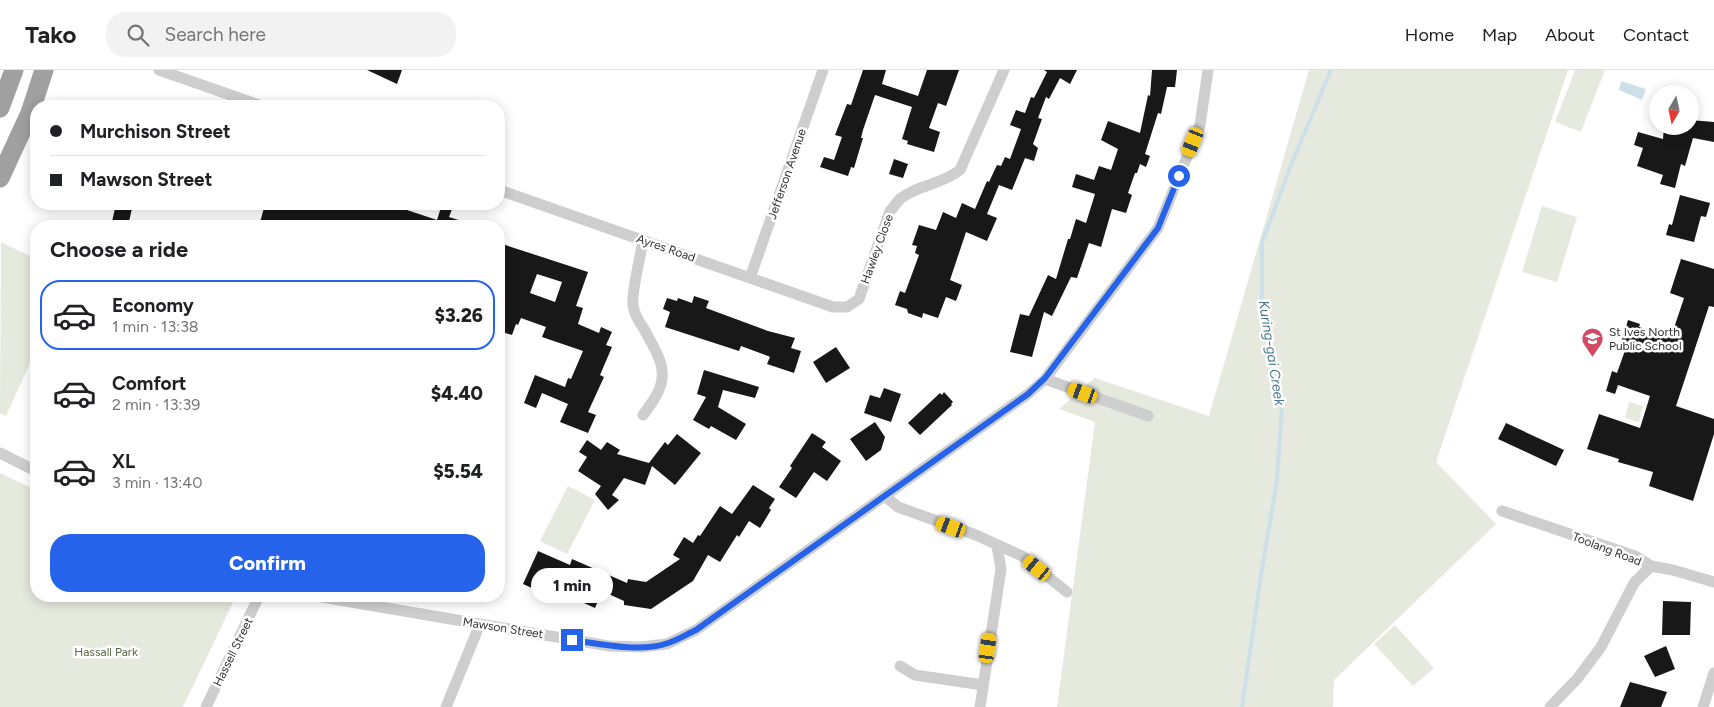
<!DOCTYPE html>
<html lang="en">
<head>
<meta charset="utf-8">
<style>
	:root { --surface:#fff; --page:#f2f2f2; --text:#202124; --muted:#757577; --line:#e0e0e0; --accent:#2563eb }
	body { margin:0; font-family:Figtree,sans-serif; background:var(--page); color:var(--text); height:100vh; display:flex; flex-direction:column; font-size:19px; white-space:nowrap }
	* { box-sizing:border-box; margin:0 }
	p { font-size:16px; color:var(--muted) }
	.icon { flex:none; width:28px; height:28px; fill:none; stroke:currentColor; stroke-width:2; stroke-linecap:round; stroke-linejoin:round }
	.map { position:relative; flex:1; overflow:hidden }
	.side { position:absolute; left:30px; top:150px; width:475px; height:382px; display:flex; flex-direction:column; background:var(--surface); border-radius:20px; box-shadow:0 2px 12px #0003 }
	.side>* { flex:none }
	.hud { position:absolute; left:30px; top:30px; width:475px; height:110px; border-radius:20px; box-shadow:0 2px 12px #0003; display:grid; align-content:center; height:110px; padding:0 20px; background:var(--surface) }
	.needle { width:32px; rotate:189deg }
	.buttons { position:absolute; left:1649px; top:15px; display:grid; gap:10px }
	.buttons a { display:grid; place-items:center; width:50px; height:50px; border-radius:50%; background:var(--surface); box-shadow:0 2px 12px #0003; font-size:25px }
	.end { position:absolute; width:22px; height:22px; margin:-11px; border:6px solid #2563eb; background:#fff; box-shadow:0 0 0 2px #fff }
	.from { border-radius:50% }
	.bubble { position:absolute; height:35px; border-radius:18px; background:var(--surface); box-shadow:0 2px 12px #0003; font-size:16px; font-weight:800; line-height:35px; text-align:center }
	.car { position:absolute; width:15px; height:30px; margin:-15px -8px; border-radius:6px; box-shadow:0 0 4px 1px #0007; background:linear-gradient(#f5c518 24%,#345 0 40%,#f5c518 0 76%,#345 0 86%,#f5c518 0) }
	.hud b { display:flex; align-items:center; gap:18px; height:48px; font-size:19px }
	.hud b+b { border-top:1px solid var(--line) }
	.hud i { width:12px; height:12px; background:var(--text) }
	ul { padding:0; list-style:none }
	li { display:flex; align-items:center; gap:15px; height:70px; margin:0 10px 8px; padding:0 10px; border:2px solid transparent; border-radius:20px }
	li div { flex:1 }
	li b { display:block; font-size:19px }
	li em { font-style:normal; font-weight:800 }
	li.on { border-color:var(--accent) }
	li>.icon { width:45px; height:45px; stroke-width:1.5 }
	h2 { padding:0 20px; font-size:22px; line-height:60px }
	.cta { display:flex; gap:10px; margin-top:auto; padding:10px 20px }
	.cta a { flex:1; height:58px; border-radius:20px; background:var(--accent); color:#fff; font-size:20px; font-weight:800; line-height:58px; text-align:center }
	header { display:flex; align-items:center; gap:30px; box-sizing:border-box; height:70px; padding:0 25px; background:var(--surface); border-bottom:1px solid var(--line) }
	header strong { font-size:24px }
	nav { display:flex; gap:28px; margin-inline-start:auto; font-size:18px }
	.search { width:350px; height:45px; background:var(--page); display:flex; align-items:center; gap:12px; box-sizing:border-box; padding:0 18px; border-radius:20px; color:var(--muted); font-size:19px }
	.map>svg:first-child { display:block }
</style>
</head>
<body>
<header>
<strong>Tako</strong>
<div class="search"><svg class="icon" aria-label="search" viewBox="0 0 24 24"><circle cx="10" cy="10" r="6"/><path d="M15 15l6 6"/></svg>Search here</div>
<nav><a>Home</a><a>Map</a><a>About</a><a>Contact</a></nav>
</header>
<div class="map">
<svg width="1714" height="637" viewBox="0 0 1714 637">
	<rect width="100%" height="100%" fill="#fff"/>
	<path fill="#e5e9de" d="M1309,0H1568L1436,392L1496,454L1334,610L1333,637H1057L1095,352L1059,339L1095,308L1209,346Z
		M1575,0H1605L1581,62L1555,52Z
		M1542,136L1577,147L1557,212L1522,202Z
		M1,172L36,189V280L6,346L0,343Z
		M1629,332L1643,336L1639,352L1625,348Z
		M0,403L36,420V526H236L183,637H0Z
		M568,416L595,430L567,484L540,471Z
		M1395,555L1434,598L1413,616L1374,574Z"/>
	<path fill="#cde0e8" d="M1621,11L1646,19L1642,30L1619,20Z"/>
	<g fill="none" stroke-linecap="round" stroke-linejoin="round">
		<path stroke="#cde0e8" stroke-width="4" d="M1242,637L1262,499L1277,410L1282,336L1262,240V173L1291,95L1331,0"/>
	</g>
	<path fill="#181818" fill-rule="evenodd" d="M367,0H402L397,14Z
		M863,0H886L882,14L918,26L927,0H959L946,36L938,33L929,58L940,62L934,82L907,74L908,71L902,69L912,37L875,25L863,60L861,68H863L854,98L851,97L848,106L820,97L824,87L834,90L842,67L835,65L847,34L851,35Z
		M1044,0H1077L1070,14L1060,8L1049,29L1046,27L1038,48L1042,49L1033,74L1038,78L1034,91L1025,88L1012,120L999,115L987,144L997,148L987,171L966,162L950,210L962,215L956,231L946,227L938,248L923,243L922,248L908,243L907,239L895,235L900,221L905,223L919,185L915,183L917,176L912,175L919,155L936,160L943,142L956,148L962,133L975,139L987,111L989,112L997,95L1001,96L1005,87L1010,89L1021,59L1010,55L1016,40L1025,43L1031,27L1034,28L1047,2Z
		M1152,0H1177L1175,17H1167L1161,44L1158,43L1145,84L1150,86L1146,97L1140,94L1137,103H1135L1128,123L1132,125L1126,143L1112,139L1101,177L1089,173L1077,208L1071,207L1052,246L1044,242L1032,287L1010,282L1020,244L1029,246L1048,205L1056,209L1068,169H1070L1076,149L1086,153L1095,124L1072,117L1076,104L1094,110L1099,96L1111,100L1118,79L1101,70L1108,51L1140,63L1148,25L1150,26Z
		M1690,50L1714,52V72L1693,68L1685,96L1681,94L1675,118L1660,114L1663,105L1637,96L1643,78L1634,75L1638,62L1663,69L1664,56H1690Z
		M894,89L908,94L903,108L889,104Z
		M1680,125L1710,133L1706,147L1701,146L1694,172L1666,165L1669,154L1672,155Z
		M116,134H133L128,156H111Z
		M265,134H406L404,139L437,150L442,134H454L449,147L471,154V156H259Z
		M499,173L588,202L576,236L583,238L578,254L599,263L601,257L612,262L606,275L612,277L600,305L604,307L588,342L596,345L588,363L560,352L568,334L542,323L536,338L524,333L535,305L565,317L568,308L571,309L583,281L542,267L546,257L521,248L518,255L516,254L512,265L499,261ZM537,204L562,212L555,232L530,223Z
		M1681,189L1714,199V237L1709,236L1676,336L1714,349V364L1693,431L1649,416L1653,402L1618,392L1619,389L1587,379L1599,344L1640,358L1650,326L1618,315L1615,324L1606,321L1612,301L1617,303L1628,272L1622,270L1628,250L1640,254L1639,257L1671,267L1684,228L1670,223Z
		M694,226L709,231L706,238L768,261L795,268L791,278L801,281L794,303L767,294L770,287L768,286L741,276L739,281L665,257L670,242L663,239L667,228L677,231L678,228L692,233Z
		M836,277L850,298L826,313L813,292Z
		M704,300L759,317L755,328L723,320L718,337L746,354L736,370L711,356L709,359L693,350L706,327L697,324Z
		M884,318L901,324L891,352L864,343L870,325L880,328Z
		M944,322L953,332L951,334L952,335L920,365L908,353L940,323L942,325Z
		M875,352L885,367L881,380L866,391L850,369Z
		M1506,353L1564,380L1556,396L1498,369Z
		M812,363L826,372L822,377L841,391L827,411L814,402L796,428L779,417L792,398L790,396Z
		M677,364L701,383L675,415L652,396L645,415L624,408L612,425L619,430L608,440L595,424L601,416L578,401L587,387L579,382L587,370L601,380L607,372L620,380L617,384L649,393L665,372L668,375Z
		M753,415L775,429L769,438L771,440L760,458L749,451L739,467L737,465L720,492L708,485L693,511L651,539L624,535V531L602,521L595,538L555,520L554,522L536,515L534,519L523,514L538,481L570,495L572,489L627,513L628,509L646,512L680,489L673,485L684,467L693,473L698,465L700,466L720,436L732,444Z
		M1663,531L1691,532L1690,565H1662Z
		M1666,576L1675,599L1655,607L1644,586Z
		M1630,612L1667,622L1661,637H1620Z"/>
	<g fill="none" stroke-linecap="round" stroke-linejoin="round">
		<path stroke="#cecece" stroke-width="11" d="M159,0L262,36
			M499,120L833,237H847L859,229L890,141C894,137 897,132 900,129C917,115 941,115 960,100L1004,0
			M750,208L823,0
			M1045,309L1148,346
			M643,345C672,308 665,297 644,259C639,252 634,244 633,235C631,223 641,185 643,170
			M0,383L36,401
			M885,426L898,437L976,465L1022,486L1067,522
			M1502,441L1635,486L1651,496L1673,500L1714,512
			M316,526L609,576L641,577L667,574L696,560L1028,324L1045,309L1158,158L1200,55L1208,0
			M900,596L915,605L983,615
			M206,637L259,526
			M446,637L480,554
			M980,637L1001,499L997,476
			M1550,637L1577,609L1601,577L1634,513L1651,496
			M1703,637L1714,603"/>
		<path stroke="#a0a0a0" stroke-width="19" d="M0,38L14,0
			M0,108L30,43L44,0"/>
	</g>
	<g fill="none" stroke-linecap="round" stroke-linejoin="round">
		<path stroke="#2563eb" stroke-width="6" d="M572,570C600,574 641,583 668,573C678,570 687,564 696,560L1028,324L1045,308L1158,158L1179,106"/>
	</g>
	<defs>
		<symbol id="school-pin" viewBox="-11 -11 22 30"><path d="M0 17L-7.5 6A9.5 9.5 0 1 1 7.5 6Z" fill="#d44861" stroke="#fff"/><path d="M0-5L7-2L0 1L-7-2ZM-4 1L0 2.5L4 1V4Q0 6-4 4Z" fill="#fff"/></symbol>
	</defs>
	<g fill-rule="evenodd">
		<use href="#school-pin" x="1580" y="256" width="25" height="34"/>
	</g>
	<g text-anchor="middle" stroke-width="5" stroke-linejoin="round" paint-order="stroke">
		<g font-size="12" fill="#313131" stroke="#fff">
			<text transform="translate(787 104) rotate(-71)" y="4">Jefferson Avenue</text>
			<text transform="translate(666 178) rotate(19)" y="4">Ayres Road</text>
			<text transform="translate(877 179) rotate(-70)" y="4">Hawley Close</text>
			<text transform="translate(1607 479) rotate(21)" y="4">Toolang Road</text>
			<text transform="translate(503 558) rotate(9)" y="4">Mawson Street</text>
			<text transform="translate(233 582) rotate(-64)" y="4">Hassell Street</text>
		</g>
		<g font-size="12" fill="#313131" stroke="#fff" text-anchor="start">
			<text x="1609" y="266">St Ives North<tspan x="1609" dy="14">Public School</tspan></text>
		</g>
		<g font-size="12" fill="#596943" stroke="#fff">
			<text x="106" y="586">Hassall Park</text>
		</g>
		<g font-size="14" font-style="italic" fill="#47788c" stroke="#fff">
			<text transform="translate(1272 283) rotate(81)" y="5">Kuring-gai Creek</text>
		</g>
	</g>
</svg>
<div class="buttons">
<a><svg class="needle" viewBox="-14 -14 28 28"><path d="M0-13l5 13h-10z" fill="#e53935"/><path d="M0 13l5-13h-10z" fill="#757577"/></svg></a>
</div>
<i class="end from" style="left:1179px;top:106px"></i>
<i class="end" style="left:572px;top:570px"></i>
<div class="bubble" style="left:531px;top:498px;width:82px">1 min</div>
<i class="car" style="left:1193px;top:72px;rotate:202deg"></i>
<i class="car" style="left:1083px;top:323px;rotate:290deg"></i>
<i class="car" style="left:951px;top:457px;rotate:290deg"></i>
<i class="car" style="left:1037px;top:498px;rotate:309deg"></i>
<i class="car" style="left:988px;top:578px;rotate:8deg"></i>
<div class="hud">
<b><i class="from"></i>Murchison Street</b>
<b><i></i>Mawson Street</b>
</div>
<section class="side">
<h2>Choose a ride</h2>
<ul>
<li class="on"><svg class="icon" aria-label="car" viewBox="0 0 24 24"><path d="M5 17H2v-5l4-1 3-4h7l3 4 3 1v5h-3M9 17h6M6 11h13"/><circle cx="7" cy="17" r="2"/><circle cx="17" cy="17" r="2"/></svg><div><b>Economy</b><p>1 min · 13:38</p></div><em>$3.26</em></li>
<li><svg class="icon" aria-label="car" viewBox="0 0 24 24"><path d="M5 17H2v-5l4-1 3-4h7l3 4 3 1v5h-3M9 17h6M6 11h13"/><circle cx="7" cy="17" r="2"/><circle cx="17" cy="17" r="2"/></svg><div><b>Comfort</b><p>2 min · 13:39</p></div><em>$4.40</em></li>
<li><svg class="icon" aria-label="car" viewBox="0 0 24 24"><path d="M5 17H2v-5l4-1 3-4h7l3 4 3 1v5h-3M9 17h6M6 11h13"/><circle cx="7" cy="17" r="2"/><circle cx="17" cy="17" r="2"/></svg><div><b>XL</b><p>3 min · 13:40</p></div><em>$5.54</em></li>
</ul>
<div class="cta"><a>Confirm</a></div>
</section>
</div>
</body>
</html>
